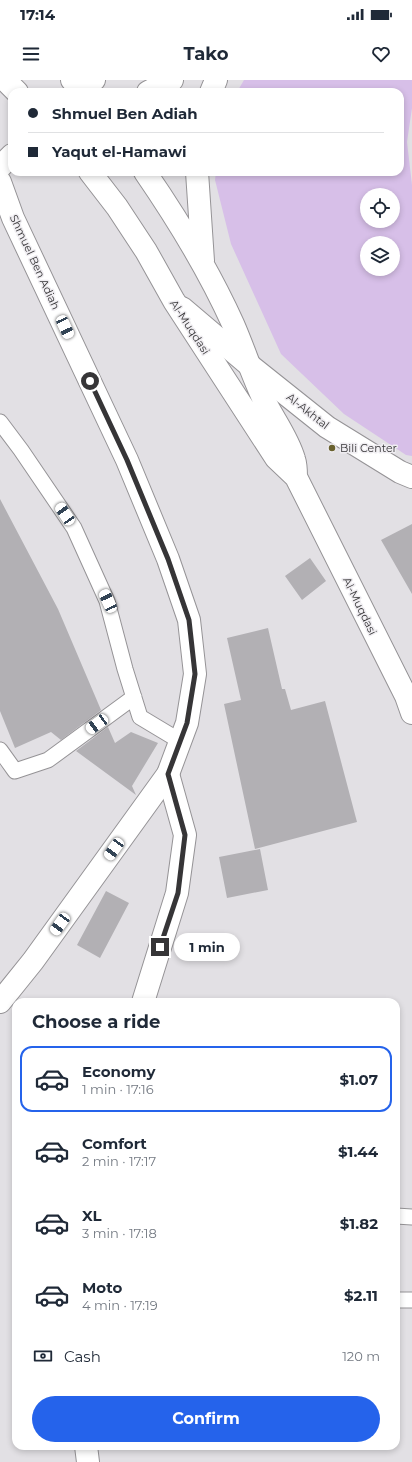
<!DOCTYPE html>
<html lang="en">
<head>
<meta charset="utf-8">
<style>
	:root { --surface:#fff; --page:#f6f6f7; --text:#1f2937; --muted:#747a83; --line:#e0e1e3; --accent:#2563eb }
	body { margin:0; font-family:Montserrat,sans-serif; background:var(--page); color:var(--text); height:100vh; display:flex; flex-direction:column; font-size:15px; white-space:nowrap }
	* { box-sizing:border-box; margin:0 }
	p { font-size:13px; color:var(--muted) }
	.icon { flex:none; width:22px; height:22px; fill:none; stroke:currentColor; stroke-width:2; stroke-linecap:round; stroke-linejoin:round }
	.map { position:relative; flex:1; overflow:hidden }
	.panel { position:absolute; left:12px; top:918px; width:388px; height:452px; display:flex; flex-direction:column; background:var(--surface); border-radius:12px; box-shadow:0 2px 6px #0003 }
	.panel>* { flex:none }
	.guide { position:absolute; left:8px; top:8px; width:396px; height:88px; border-radius:12px; box-shadow:0 2px 6px #0003; display:grid; align-content:center; height:88px; padding:0 20px; background:var(--surface) }
	.fabs { position:absolute; left:360px; top:108px; display:grid; gap:8px }
	.fabs a { display:grid; place-items:center; width:40px; height:40px; border-radius:50%; background:var(--surface); box-shadow:0 2px 6px #0003; font-size:20px }
	.end { position:absolute; width:18px; height:18px; margin:-9px; border:5px solid #363537; background:#fff; box-shadow:0 0 0 2px #fff }
	.from { border-radius:50% }
	.bubble { position:absolute; height:28px; border-radius:14px; background:var(--surface); box-shadow:0 2px 6px #0003; font-size:13px; font-weight:700; line-height:28px; text-align:center }
	.car { position:absolute; width:12px; height:24px; margin:-12px -6px; border-radius:5px; box-shadow:0 0 3px 1px #0007; background:linear-gradient(#fff 24%,#345 0 40%,#fff 0 76%,#345 0 86%,#fff 0) }
	.guide b { display:flex; align-items:center; gap:14px; height:38px; font-size:15px }
	.guide b+b { border-top:1px solid var(--line) }
	.guide i { width:10px; height:10px; background:var(--text) }
	ul { padding:0; list-style:none }
	li { display:flex; align-items:center; gap:12px; height:66px; margin:0 8px 6px; padding:0 12px; border:2px solid transparent; border-radius:12px }
	li div { flex:1 }
	li b { display:block; font-size:15px }
	li em { font-style:normal; font-weight:700 }
	li.current { border-color:var(--accent) }
	li>.icon { width:36px; height:36px; stroke-width:1.5 }
	h2 { padding:0 20px; font-size:18px; line-height:48px }
	.pay { display:flex; align-items:center; gap:10px; height:44px; padding:0 20px; font-size:15px }
	.pay p { margin-inline-start:auto }
	.primary-button { display:flex; gap:8px; margin-top:auto; padding:8px 20px }
	.primary-button a { flex:1; height:46px; border-radius:24px; background:var(--accent); color:#fff; font-size:16px; font-weight:700; line-height:46px; text-align:center }
	.status { display:flex; justify-content:space-between; align-items:center; height:28px; padding:0 20px; background:var(--surface); direction:ltr }
	.status svg { height:11px; fill:currentColor }
	header { display:flex; justify-content:space-between; align-items:center; height:52px; padding:0 20px; background:var(--surface); font-size:18px; font-weight:700 }
	.map>svg:first-child { display:block }
</style>
</head>
<body>
<div class="status"><b>17:14</b><svg viewBox="0 0 49 12"><path d="M0 12V9h3v3zM5 12V6h3v6zM10 12V3h3v9zM15 12V0h3v12zM26 1h20v11H26zM47 4h2v5h-2z"/></svg></div>
<header><svg class="icon" aria-label="menu" viewBox="0 0 24 24"><path d="M4 6h16M4 12h16M4 18h16"/></svg>Tako<svg class="icon" aria-label="heart" viewBox="0 0 24 24"><path d="M12 20l-8-8c-3-5 5-10 8-4 3-6 11-1 8 4z"/></svg></header>
<div class="map">
<svg width="412" height="1382" viewBox="0 0 412 1382">
	<rect width="100%" height="100%" fill="#e2e0e4"/>
	<path fill="#d7bfe8" fill-rule="evenodd" d="M244,0H412V28L407,62L412,105V376L406,375L344,334L281,274L231,164L215,100L216,92H400V12H237ZM367,115H393V141H367ZM367,163H393V189H367Z"/>
	<path fill="#b2b0b4" d="M0,419L58,529L101,630L61,660L51,652L15,668L0,631Z
		M412,444V514L381,460Z
		M310,478L326,501L302,520L285,496Z
		M268,548L282,609H285L291,630L325,621L357,742L255,769L224,624L241,620L227,558Z
		M108,647L115,663L131,652L158,663L132,706L136,715L76,671Z
		M260,769L268,810L227,818L219,777Z
		M106,811L129,823L100,878L77,865Z"/>
	<g fill="none" stroke-linecap="round" stroke-linejoin="round">
		<defs>
			<path id="service" d="M0,342L21,370L74,448L107,521L125,589L140,637L180,661
				M0,670L15,691L48,680L134,617
				M396,1136L412,1137
				M396,1220H412"/>
			<path id="minor" d="M182,228L248,284L327,347L400,392L412,397
				M143,922L177,813L185,755L168,694
				M86,1366L88,1382"/>
			<path id="tertiary" d="M76,12L79,7L94,0
				M148,12L172,0
				M0,87L12,75
				M0,102L13,138L127,380L168,479L189,540L195,594L187,643L168,694L33,881L0,922"/>
			<path id="secondary" d="M5,0L17,12
				M72,0L84,12
				M211,12L216,0
				M90,92L117,127L146,171L174,221L276,378L296,397L406,616L412,633
				M145,92C178,140 209,191 233,244C244,269 252,295 264,320C274,340 288,358 294,379C296,385 296,392 296,397
				M197,92L203,181"/>
		</defs>
		<use href="#service" stroke="#959396" stroke-width="17"/>
		<use href="#minor" stroke="#959396" stroke-width="24"/>
		<use href="#tertiary" stroke="#959396" stroke-width="24"/>
		<use href="#secondary" stroke="#959396" stroke-width="24"/>
		<use href="#service" stroke="#fff" stroke-width="15"/>
		<use href="#minor" stroke="#fff" stroke-width="22"/>
		<use href="#tertiary" stroke="#fff" stroke-width="22"/>
		<use href="#secondary" stroke="#fff" stroke-width="22"/>
	</g>
	<g fill="none" stroke-linecap="round" stroke-linejoin="round">
		<path stroke="#363537" stroke-width="5" d="M90,301L127,380L168,479L189,540L195,594L187,643L168,694L185,755L178,813L160,867"/>
	</g>
	<circle fill="#69612e" stroke="#efedf1" stroke-width="1.5" cx="332" cy="368" r="4"/>
	<g text-anchor="middle" stroke-width="3" stroke-linejoin="round" paint-order="stroke">
		<g font-size="11" fill="#363537" stroke="#efedf1">
			<text transform="translate(35 182) rotate(65)" y="4">Shmuel Ben Adiah</text>
			<text transform="translate(190 247) rotate(57)" y="4">Al-Muqdasi</text>
			<text transform="translate(308 331) rotate(38)" y="4">Al-Akhtal</text>
			<text transform="translate(360 526) rotate(64)" y="4">Al-Muqdasi</text>
		</g>
		<g font-size="11" fill="#363537" stroke="#efedf1" text-anchor="start">
			<text x="340" y="372">Bili Center</text>
		</g>
	</g>
</svg>
<div class="fabs">
<a><svg class="icon" aria-label="locate" viewBox="0 0 24 24"><circle cx="12" cy="12" r="6"/><path d="M12 2v4M12 18v4M2 12h4M18 12h4"/></svg></a>
<a><svg class="icon" aria-label="layers" viewBox="0 0 24 24"><path d="M12 4l9 5-9 5-9-5zM3 14l9 5 9-5"/></svg></a>
</div>
<i class="end from" style="left:90px;top:301px"></i>
<i class="end" style="left:160px;top:867px"></i>
<div class="bubble" style="left:174px;top:853px;width:66px">1 min</div>
<i class="car" style="left:65px;top:247px;rotate:155deg"></i>
<i class="car" style="left:65px;top:434px;rotate:326deg"></i>
<i class="car" style="left:108px;top:521px;rotate:335deg"></i>
<i class="car" style="left:97px;top:644px;rotate:234deg"></i>
<i class="car" style="left:114px;top:769px;rotate:216deg"></i>
<i class="car" style="left:60px;top:844px;rotate:216deg"></i>
<div class="guide">
<b><i class="from"></i>Shmuel Ben Adiah</b>
<b><i></i>Yaqut el-Hamawi</b>
</div>
<section class="panel">
<h2>Choose a ride</h2>
<ul>
<li class="current"><svg class="icon" aria-label="car" viewBox="0 0 24 24"><path d="M5 17H2v-5l4-1 3-4h7l3 4 3 1v5h-3M9 17h6M6 11h13"/><circle cx="7" cy="17" r="2"/><circle cx="17" cy="17" r="2"/></svg><div><b>Economy</b><p>1 min · 17:16</p></div><em>$1.07</em></li>
<li><svg class="icon" aria-label="car" viewBox="0 0 24 24"><path d="M5 17H2v-5l4-1 3-4h7l3 4 3 1v5h-3M9 17h6M6 11h13"/><circle cx="7" cy="17" r="2"/><circle cx="17" cy="17" r="2"/></svg><div><b>Comfort</b><p>2 min · 17:17</p></div><em>$1.44</em></li>
<li><svg class="icon" aria-label="car" viewBox="0 0 24 24"><path d="M5 17H2v-5l4-1 3-4h7l3 4 3 1v5h-3M9 17h6M6 11h13"/><circle cx="7" cy="17" r="2"/><circle cx="17" cy="17" r="2"/></svg><div><b>XL</b><p>3 min · 17:18</p></div><em>$1.82</em></li>
<li><svg class="icon" aria-label="car" viewBox="0 0 24 24"><path d="M5 17H2v-5l4-1 3-4h7l3 4 3 1v5h-3M9 17h6M6 11h13"/><circle cx="7" cy="17" r="2"/><circle cx="17" cy="17" r="2"/></svg><div><b>Moto</b><p>4 min · 17:19</p></div><em>$2.11</em></li>
</ul>
<div class="pay"><svg class="icon" aria-label="cash" viewBox="0 0 24 24"><path d="M3 7h18v10H3z"/><circle cx="12" cy="12" r="2"/></svg>Cash<p>120 m</p></div>
<div class="primary-button"><a>Confirm</a></div>
</section>
</div>
</body>
</html>
